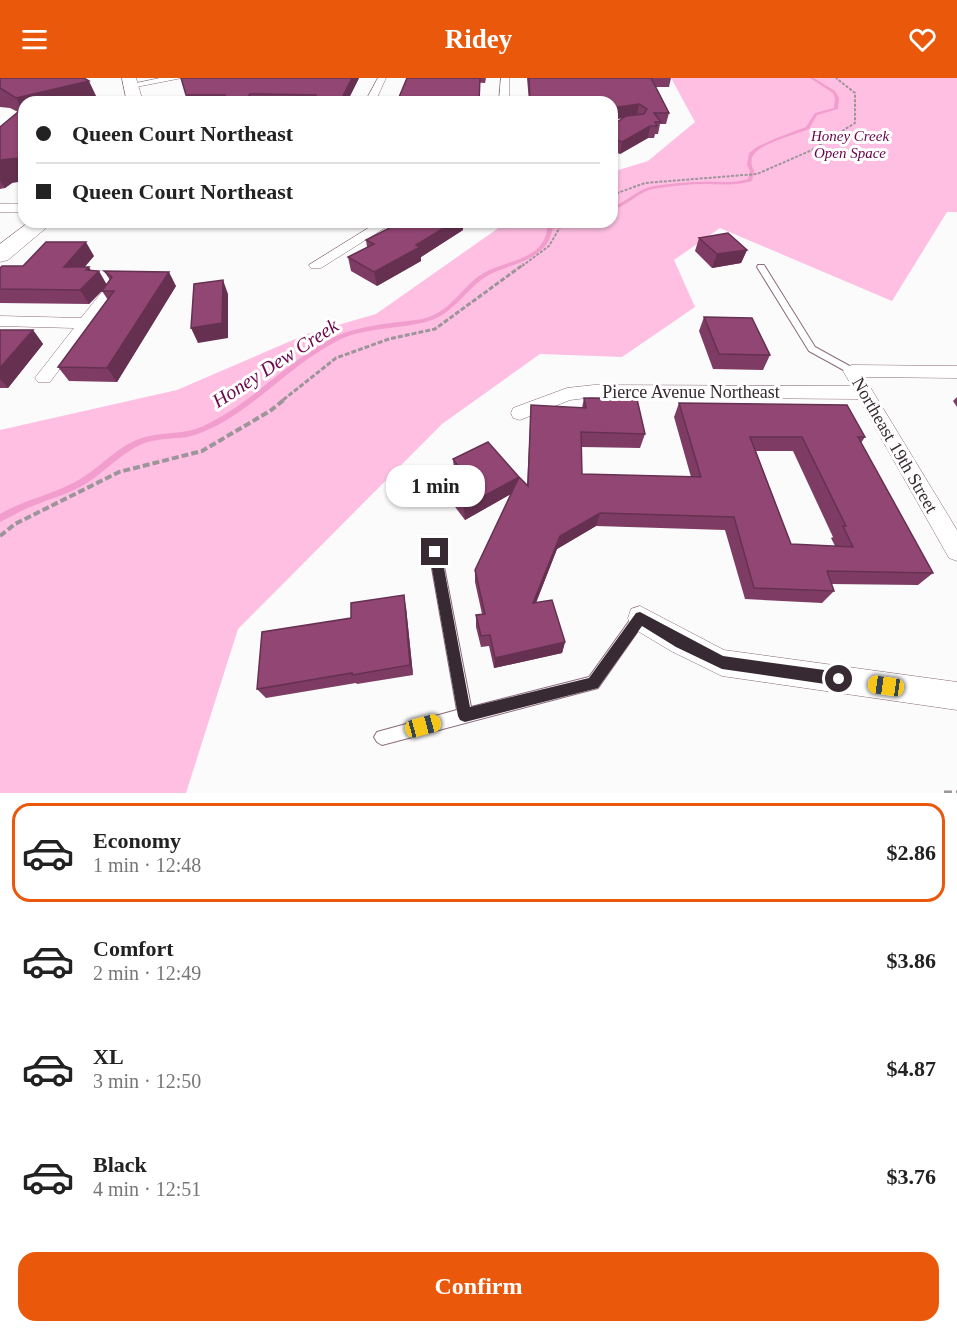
<!DOCTYPE html>
<html lang="en">
<head>
<meta charset="utf-8">
<style>
	:root { --surface:#fff; --page:#f6f6f6; --text:#222; --muted:#767676; --line:#e0e0e0; --accent:#ea580c }
	body { margin:0; font-family:"Times New Roman",serif; background:var(--page); color:var(--text); height:100vh; display:flex; flex-direction:column; font-size:22px; white-space:nowrap }
	* { box-sizing:border-box; margin:0 }
	p { font-size:20px; color:var(--muted) }
	.icon { flex:none; width:33px; height:33px; fill:none; stroke:currentColor; stroke-width:2; stroke-linecap:round; stroke-linejoin:round }
	.map { position:relative; height:715px; overflow:hidden }
	.sheet { display:flex; flex-direction:column; background:var(--surface); flex:1 }
	.sheet>* { flex:none }
	.hud { position:absolute; left:18px; top:18px; width:600px; height:132px; border-radius:18px; box-shadow:0 2px 4px #0004; display:grid; align-content:center; height:132px; padding:0 18px; background:var(--surface) }
	.end { position:absolute; width:27px; height:27px; margin:-14px; border:8px solid #382a32; background:#fff; box-shadow:0 0 0 3px #fff }
	.from { border-radius:50% }
	.bubble { position:absolute; height:42px; border-radius:18px; background:var(--surface); box-shadow:0 2px 4px #0004; font-size:20px; font-weight:600; line-height:42px; text-align:center }
	.car { position:absolute; width:18px; height:36px; margin:-18px -9px; border-radius:8px; box-shadow:0 0 4px 2px #0007; background:linear-gradient(#f5c518 24%,#345 0 40%,#f5c518 0 76%,#345 0 86%,#f5c518 0) }
	.hud b { display:flex; align-items:center; gap:21px; height:57px; font-size:22px }
	.hud b+b { border-top:2px solid var(--line) }
	.hud i { width:15px; height:15px; background:var(--text) }
	ul { padding:10px 0 0; list-style:none }
	li { display:flex; align-items:center; gap:18px; height:99px; margin:0 12px 9px; padding:0 6px; border:3px solid transparent; border-radius:18px }
	li div { flex:1 }
	li b { display:block; font-size:22px }
	li em { font-style:normal; font-weight:600 }
	li.on { border-color:var(--accent) }
	li>.icon { width:54px; height:54px; stroke-width:1.5 }
	.action { display:flex; gap:12px; margin-top:auto; padding:12px 18px }
	.action a { flex:1; height:69px; border-radius:18px; background:var(--accent); color:#fff; font-size:24px; font-weight:600; line-height:69px; text-align:center }
	header { display:flex; justify-content:space-between; align-items:center; height:78px; padding:0 18px; background:var(--accent); color:#fff; font-size:27px; font-weight:600 }
	.map>svg:first-child { display:block }
</style>
</head>
<body>
<header><svg class="icon" aria-label="menu" viewBox="0 0 24 24"><path d="M4 6h16M4 12h16M4 18h16"/></svg>Ridey<svg class="icon" aria-label="heart" viewBox="0 0 24 24"><path d="M12 20l-8-8c-3-5 5-10 8-4 3-6 11-1 8 4z"/></svg></header>
<div class="map">
<svg width="957" height="715" viewBox="0 0 957 715">
	<rect width="100%" height="100%" fill="#fbfbfb"/>
	<path fill="#febfe2" d="M671,0H957V134H947L892,223L720,150L674,182L695,229L622,279L540,276L442,346L238,551L186,715H0V352L177,312L307,256L376,236L507,144H612V94L648,83L695,44Z"/>
	<g fill="none" stroke-linecap="round" stroke-linejoin="round">
		<path fill="#f19dcd" fill-rule="evenodd" d="M810,0H814L835,13L839,20L838,31L817,37L809,51C797,56 763,65 755,75C750,80 751,87 754,93L752,103C736,108 721,106 705,106C688,106 670,108 653,111C638,114 627,128 612,132V129C627,124 637,111 654,108C669,106 685,104 701,104C717,103 732,106 748,101L750,93L747,87L749,75L757,69L774,61L806,49L815,35L834,30L835,20L833,15Z
			M548,144H554C552,155 550,165 541,172C525,187 502,188 484,200C465,213 454,234 432,242C402,252 368,248 339,262C297,283 265,319 225,343C213,350 200,356 187,359C172,361 157,360 142,366C121,375 106,393 87,405C70,416 51,420 33,428C21,432 11,439 0,444V436C24,422 51,417 75,404C98,392 115,370 139,361C155,355 171,356 188,353C198,351 208,346 217,341C258,318 290,282 332,260C353,250 376,247 398,244C409,243 420,242 429,239C452,231 463,208 482,196C500,185 524,184 539,169C546,162 547,153 548,144Z"/>
		<defs>
			<path id="service" d="M758,187H764L815,269L855,291L857,293L855,295H849L809,273L757,189Z
				M435,468L439,469L441,473L471,629L589,599L635,535L640,533L645,535L647,540L598,610L382,667L377,664L374,659L377,654L457,632L429,473L431,469Z"/>
			<path id="minor" d="M160,0H182L131,10L127,7Z
				M378,0H386L375,24H365Z
				M501,0H509V24H499Z
				M0,126H24V134H0Z
				M378,144H394L321,190H311L309,187Z
				M110,208L118,213L50,304H38L35,300L38,296L74,250L0,248V238L81,240L105,210Z
				M852,287L957,288V300L864,299L957,452V483L949,480L859,321L594,319L570,322L520,342L513,340L511,335L513,330L567,310L594,307L852,308L843,293L846,289Z
				M640,528L724,572L957,604V632L722,598L671,573L631,549L628,540L631,531Z"/>
			<path id="primary" d="M122,0H136L143,24H127Z
				M29,144H53L8,182L0,184V166Z"/>
		</defs>
		<use href="#service" stroke="#8b6b7c" stroke-width="2"/>
		<use href="#minor" stroke="#8b6b7c" stroke-width="1"/>
		<use href="#primary" stroke="#8b6b7c" stroke-width="1"/>
		<path stroke="#9c9599" stroke-width="2" stroke-dasharray="3 1.5" stroke-linecap="butt" d="M612,117L645,105L757,96L812,72L855,45V15L836,0
			M522,188L549,168L563,144"/>
		<path stroke="#9c9599" stroke-width="3" stroke-dasharray="5 2" stroke-linecap="butt" d="M283,322L336,280L389,261L435,251L524,186"/>
		<path stroke="#9c9599" stroke-width="4" stroke-dasharray="7 3" stroke-linecap="butt" d="M0,458L15,446L119,394L202,373L270,333L285,321"/>
		<path stroke="#9c9599" stroke-width="5" stroke-dasharray="8 4" stroke-linecap="butt" d="M944,715H957"/>
		<use href="#service" fill="#fff" fill-rule="evenodd"/>
		<use href="#minor" fill="#fff" fill-rule="evenodd"/>
		<use href="#primary" fill="#fff" fill-rule="evenodd"/>
	</g>
	<path fill="#7e3c64" fill-rule="evenodd" d="M0,0L98,22L24,24L12,105L5,110L0,111V49L18,34L10,30L0,29Z
		M359,0L347,24H188L186,17Z
		M407,0H486L485,5Z
		M527,0H671L669,9H656L669,35L666,46H660L658,56H655L654,60H648L620,76L612,73V24H529ZM624,40L614,46L613,43L616,41Z
		M178,144H216L214,148L180,147Z
		M463,149V152L421,179V183L377,208L351,193L348,179L367,169L366,162Z
		M699,160L747,172L741,185L712,190L695,173Z
		M94,178L84,189L91,193L107,206L110,202L104,193L176,208L117,304L69,303L58,289L108,222L102,213L104,211L89,226L0,225V190L23,188Z
		M704,239L770,277L763,292L713,291L699,253Z
		M0,252H33L43,266L8,310H0Z
		M957,319V329L953,323Z
		M584,320L645,356L640,370L582,369V396L691,399L674,339L679,325L865,359L861,365L933,495L918,507L831,506L834,513L822,525L745,521L725,452L596,448L557,471L536,525L565,564L562,575L494,590L489,568L481,569L476,549V537L482,536L475,504V492L511,416L465,442L446,417L445,403L450,400L449,394L454,392L453,381L527,407L531,327L582,330ZM756,373H793L833,459L831,460L835,468L791,466Z
		M406,529L413,597L357,606L356,605L266,620L257,611L351,540Z"/>
	<path fill="#663151" d="M352,0H359L347,24H340Z
		M89,3L98,22L90,24H24V35L16,20Z
		M250,16L252,24H244Z
		M639,26L637,38L616,41L612,44V34L618,29Z
		M650,48L648,60L620,76L622,64Z
		M24,76V103L12,105L5,110L0,103V82Z
		M454,144H472L463,149V152L421,179V183L377,208L374,194Z
		M86,164L94,178L73,203L64,189Z
		M747,172L741,185L712,190L717,176Z
		M89,189L94,198L99,193L107,207L89,226L80,212L86,192Z
		M169,194L176,208L117,304L107,290Z
		M223,202L228,216V260L198,265L191,250Z
		M33,252L43,266L8,310L0,301V290Z
		M519,399L518,412L465,442L464,429Z
		M600,435L596,448L557,471L531,537L533,525L560,458Z
		M404,517L406,529L413,597L410,587Z
		M565,564L562,575L494,590L495,580Z"/>
	<path fill="#924674" stroke="#663151" stroke-width="1.5" fill-rule="evenodd" d="M0,0H84L89,3L16,20L0,10Z
		M181,0H352L340,24H312L316,17L250,16L244,24H219L225,17H186Z
		M407,0H480L479,24H397Z
		M529,0H651L669,35H654L661,44H655L657,48H650L622,64L612,60V24H530ZM639,26L647,31L644,36L626,38L614,46L612,34L618,29Z
		M33,20L39,24H29Z
		M24,29V76L20,80L0,82V49Z
		M401,144H454L416,167L420,169L374,194L348,179L374,166L366,162Z
		M728,155L747,172L717,176L699,160Z
		M46,164H86L64,189H89L86,192L99,193L80,212L0,211V190L2,188H23Z
		M104,193L169,194L107,290L58,289L114,213H102L112,199Z
		M223,202L222,245L191,250L194,206Z
		M704,239L752,240L770,277L719,276Z
		M0,252H33L0,290Z
		M584,320L637,321L645,356L581,354L582,396L701,399L679,325L847,327L865,359H858L933,495L827,493L834,513L754,510L734,439L600,435L560,458L533,525L552,522L565,564L495,580L490,557L481,558L476,537L485,536L475,492L519,399L528,408L531,327L586,330ZM750,359H802L846,448H843L853,469L791,466Z
		M488,364L519,399L464,429L445,403L453,399L449,394L459,389L453,381Z
		M404,517L410,587L352,597V595L257,611L262,554L351,540V525Z"/>
	<path fill="#382a32" d="M435,468L441,474L470,629L589,600L636,535L640,534L723,578L839,594L844,596L846,601L844,606L839,608L722,591L676,569L642,548L598,610L465,644L460,642L458,638L429,474Z"/>
	<g text-anchor="middle" stroke-width="6" stroke-linejoin="round" paint-order="stroke">
		<g font-size="15" font-style="italic" fill="#69024c" stroke="#fff">
			<text x="850" y="63">Honey Creek<tspan x="850" dy="17">Open Space</tspan></text>
		</g>
		<g font-size="18" fill="#382a32" stroke="#fff">
			<text x="691" y="320">Pierce Avenue Northeast</text>
			<text transform="translate(895 367) rotate(60)" y="6">Northeast 19th Street</text>
		</g>
		<g font-size="20" font-style="italic" fill="#6c074e" stroke="#fff">
			<text transform="translate(275 285) rotate(-33)" y="7">Honey Dew Creek</text>
		</g>
	</g>
</svg>
<i class="end from" style="left:839px;top:601px"></i>
<i class="end" style="left:435px;top:474px"></i>
<div class="bubble" style="left:386px;top:387px;width:99px">1 min</div>
<i class="car" style="left:886px;top:608px;rotate:278deg"></i>
<i class="car" style="left:423px;top:648px;rotate:75deg"></i>
<div class="hud">
<b><i class="from"></i>Queen Court Northeast</b>
<b><i></i>Queen Court Northeast</b>
</div>
</div>
<section class="sheet">
<ul>
<li class="on"><svg class="icon" aria-label="car" viewBox="0 0 24 24"><path d="M5 17H2v-5l4-1 3-4h7l3 4 3 1v5h-3M9 17h6M6 11h13"/><circle cx="7" cy="17" r="2"/><circle cx="17" cy="17" r="2"/></svg><div><b>Economy</b><p>1 min · 12:48</p></div><em>$2.86</em></li>
<li><svg class="icon" aria-label="car" viewBox="0 0 24 24"><path d="M5 17H2v-5l4-1 3-4h7l3 4 3 1v5h-3M9 17h6M6 11h13"/><circle cx="7" cy="17" r="2"/><circle cx="17" cy="17" r="2"/></svg><div><b>Comfort</b><p>2 min · 12:49</p></div><em>$3.86</em></li>
<li><svg class="icon" aria-label="car" viewBox="0 0 24 24"><path d="M5 17H2v-5l4-1 3-4h7l3 4 3 1v5h-3M9 17h6M6 11h13"/><circle cx="7" cy="17" r="2"/><circle cx="17" cy="17" r="2"/></svg><div><b>XL</b><p>3 min · 12:50</p></div><em>$4.87</em></li>
<li><svg class="icon" aria-label="car" viewBox="0 0 24 24"><path d="M5 17H2v-5l4-1 3-4h7l3 4 3 1v5h-3M9 17h6M6 11h13"/><circle cx="7" cy="17" r="2"/><circle cx="17" cy="17" r="2"/></svg><div><b>Black</b><p>4 min · 12:51</p></div><em>$3.76</em></li>
</ul>
<div class="action"><a>Confirm</a></div>
</section>
</body>
</html>
